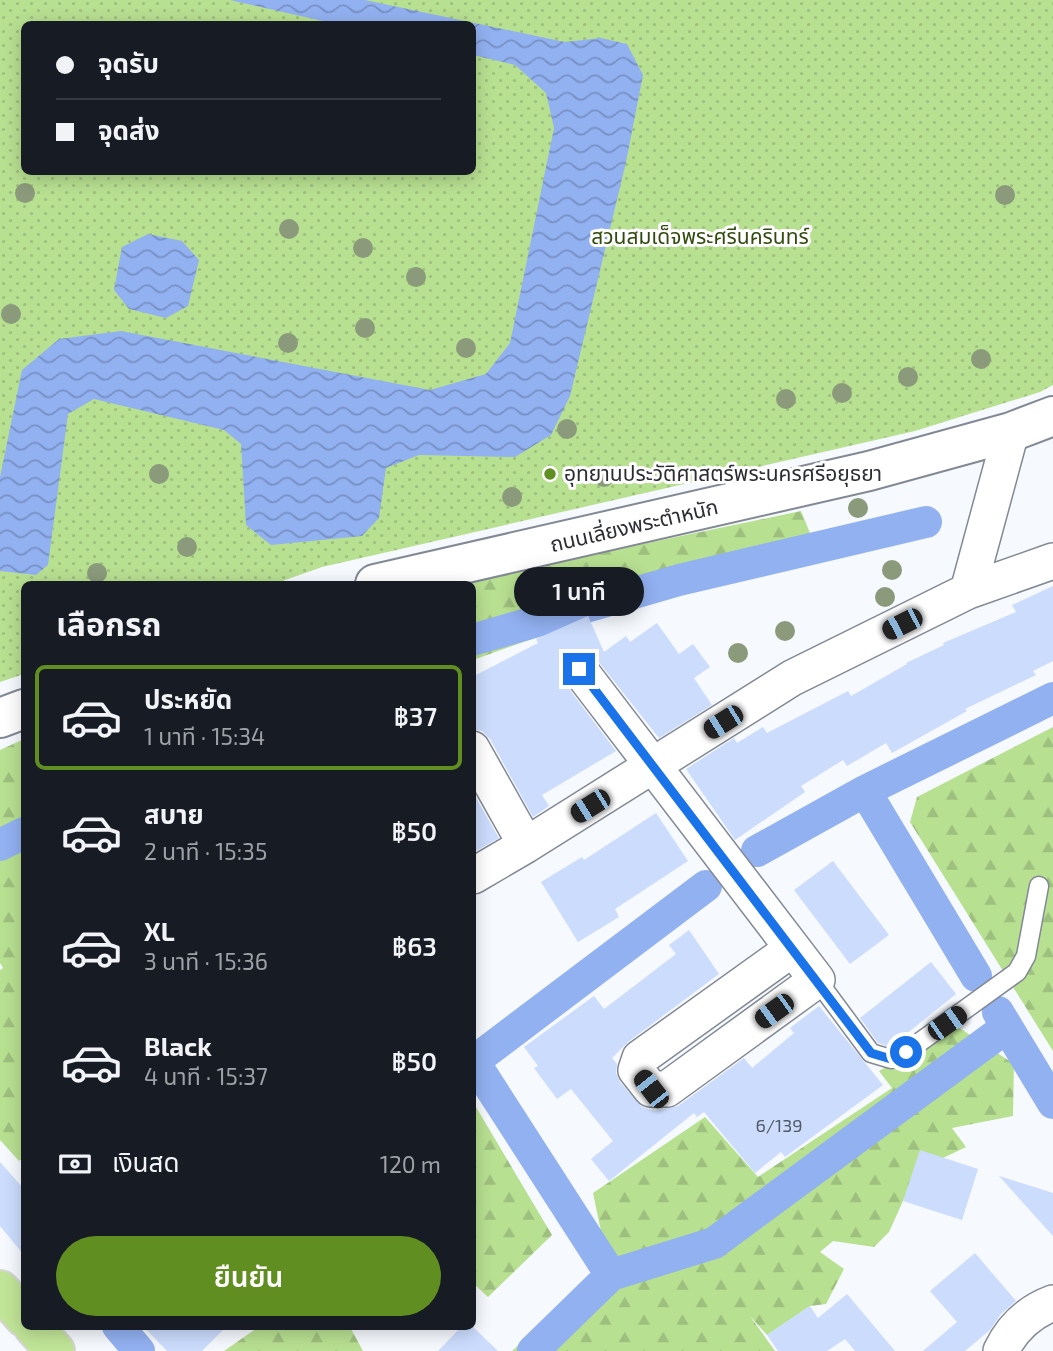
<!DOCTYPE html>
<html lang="th">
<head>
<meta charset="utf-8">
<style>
	:root { --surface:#171b24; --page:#20242c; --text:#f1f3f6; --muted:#9ea1a6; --line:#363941; --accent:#608e21 }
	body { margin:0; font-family:"Exo 2","Noto Sans Thai",sans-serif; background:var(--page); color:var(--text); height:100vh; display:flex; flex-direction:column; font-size:26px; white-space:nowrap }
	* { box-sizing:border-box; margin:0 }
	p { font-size:23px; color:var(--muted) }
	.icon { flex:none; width:38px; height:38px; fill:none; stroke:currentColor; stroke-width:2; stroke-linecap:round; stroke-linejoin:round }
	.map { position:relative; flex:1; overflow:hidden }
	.details { position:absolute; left:21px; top:581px; width:455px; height:749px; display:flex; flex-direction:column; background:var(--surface); border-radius:10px; box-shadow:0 4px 18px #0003 }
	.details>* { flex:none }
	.hud { position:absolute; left:21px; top:21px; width:455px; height:154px; border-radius:10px; box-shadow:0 4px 18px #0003; display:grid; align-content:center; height:154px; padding:0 35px; background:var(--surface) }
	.end { position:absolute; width:32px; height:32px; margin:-16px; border:9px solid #1a73e8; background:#fff; box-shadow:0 0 0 4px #fff }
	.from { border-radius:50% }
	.bubble { position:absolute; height:49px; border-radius:24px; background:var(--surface); box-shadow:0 4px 18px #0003; font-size:23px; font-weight:600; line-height:49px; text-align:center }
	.car { position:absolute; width:21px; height:42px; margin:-21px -10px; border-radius:9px; box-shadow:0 0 5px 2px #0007; background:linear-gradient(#222 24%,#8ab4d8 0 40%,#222 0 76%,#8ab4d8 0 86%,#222 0) }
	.hud b { display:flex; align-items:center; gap:24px; height:66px; font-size:26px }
	.hud b+b { border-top:2px solid var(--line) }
	.hud i { width:18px; height:18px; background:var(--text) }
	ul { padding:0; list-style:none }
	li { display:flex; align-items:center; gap:21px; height:105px; margin:0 14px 10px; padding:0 21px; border:4px solid transparent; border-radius:10px }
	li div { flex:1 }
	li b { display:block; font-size:26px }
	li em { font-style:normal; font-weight:600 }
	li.current { border-color:var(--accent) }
	li>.icon { width:63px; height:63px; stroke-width:1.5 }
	h2 { padding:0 35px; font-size:32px; line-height:84px }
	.pay { display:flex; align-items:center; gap:18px; height:77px; padding:0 35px; font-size:26px }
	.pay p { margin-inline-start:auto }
	.cta { display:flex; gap:14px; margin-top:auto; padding:14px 35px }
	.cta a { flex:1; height:80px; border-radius:42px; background:var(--accent); color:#fff; font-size:28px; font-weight:600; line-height:80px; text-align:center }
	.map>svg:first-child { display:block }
</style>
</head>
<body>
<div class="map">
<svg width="1053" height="1351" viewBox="0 0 1053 1351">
	<defs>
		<pattern id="grass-dots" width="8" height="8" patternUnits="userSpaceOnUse" patternTransform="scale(1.75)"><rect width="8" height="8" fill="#b8e091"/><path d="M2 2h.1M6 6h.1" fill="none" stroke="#9ec07e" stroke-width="1.8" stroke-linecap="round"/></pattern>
		<pattern id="forest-firs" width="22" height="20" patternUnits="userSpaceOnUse" patternTransform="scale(1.75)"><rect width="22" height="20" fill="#b8e091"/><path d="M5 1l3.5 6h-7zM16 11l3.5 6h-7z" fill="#9ec07e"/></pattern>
		<pattern id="water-waves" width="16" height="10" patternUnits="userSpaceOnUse" patternTransform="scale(1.75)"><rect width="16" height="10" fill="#92b1f1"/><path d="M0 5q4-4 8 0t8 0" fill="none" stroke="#7790c4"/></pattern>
	</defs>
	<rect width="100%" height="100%" fill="#f6f9fe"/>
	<path fill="url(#grass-dots)" fill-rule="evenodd" d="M0,0H1053V385L1040,392L915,431L322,567L274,584H24V674L0,682ZM24,24H472V172H24Z"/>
	<path fill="url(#forest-firs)" d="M801,511L821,560L667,591L473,660L472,584H451Z
		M1053,727V1051L910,822L917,797Z
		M24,739V1157L19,1161L0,1140V970L3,968L0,963V750Z
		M958,1027L1014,1064L1013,1116L952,1128L966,1147L943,1158L903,1201L889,1232L874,1247L833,1241L820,1252L844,1269L826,1304L810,1306L767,1335L750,1316L775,1351H512L556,1310L603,1299L606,1255L593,1193L705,1117L758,1177L892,1088L879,1071Z
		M473,1102L552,1235L488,1297L473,1283Z
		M260,1326L350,1327L363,1351H224Z"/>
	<path fill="url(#water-waves)" d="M230,0H365L565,42L601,38L627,44L643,75L626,162L570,396L551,435L515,457L419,455L386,468L379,518L362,536L271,545L246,525L241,444L224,430L94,399L68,414L48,565L36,575L0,571V477L22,370L59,339L121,331L430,390L486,374L510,343L554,128L546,93L515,65L473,55L472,24H336Z
		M148,234L182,241L199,260L188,306L166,318L129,309L114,290L122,247Z"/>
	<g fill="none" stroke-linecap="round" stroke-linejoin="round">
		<path stroke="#92b1f1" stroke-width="32" d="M472,640L679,580L926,522
			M865,791L976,976
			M0,845L24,833
			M757,851L865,791L1053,698
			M998,1012L1053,1103
			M472,1059L611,1275
			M474,1061L706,886
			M118,1326L139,1351
			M533,1351L611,1275L714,1243L1007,1027"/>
	</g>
	<path fill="#cbdcfd" d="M1053,586V661L1033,671L1036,675L965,709L967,711L892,753L886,743L847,766L843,760L801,786L805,792L735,840L686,769L734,738L737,743L763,727L767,733L848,691L851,696L907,664L906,663L944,645L943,643L1016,612L1012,605Z
		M588,616L604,652L626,636L630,642L657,623L679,654L693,644L710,667L694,678L712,705L659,738L594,656L586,650L576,649L567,653L560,662L559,672L563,681L616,751L542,795L549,806L533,817L490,739L482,731L472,729V677L538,643L536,639Z
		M472,791L499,838L472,853Z
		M656,813L688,861L615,909L619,917L578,942L541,882L582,857L584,860Z
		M833,861L889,935L850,964L794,890Z
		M689,930L719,974L628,1042L612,1058L617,1064L616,1073L620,1082L642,1107L655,1111L678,1106L744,1058L752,1068L794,1033L790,1028L819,1006L883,1085L785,1157L781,1152L755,1173L704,1112L697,1117L694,1113L609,1181L591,1159L613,1141L571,1089L557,1099L534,1068L538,1066L524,1047L594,996L604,1009L676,954L669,945Z
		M931,962L956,994L890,1047L878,1043L860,1018Z
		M920,1150L978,1169L962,1220L903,1201Z
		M0,1162L24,1189V1255L0,1226Z
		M999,1176L1053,1193V1236Z
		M975,1253L1016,1301L1001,1314L990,1330L965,1351H923L957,1322L930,1291Z
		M847,1294L895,1351H855L845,1339L827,1351H778L767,1335L810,1306L818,1318Z
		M143,1326H227L202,1351H167Z
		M462,1326H472L498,1351H438Z"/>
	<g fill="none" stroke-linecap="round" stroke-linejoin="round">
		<defs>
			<path id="lane" d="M817,980L871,1053L891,1059L906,1052L1017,972L1026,956L1039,886"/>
			<path id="street" d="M968,591L1011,432
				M579,669L817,980L667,1089H651L636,1070L640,1058L792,949
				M472,749L526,845
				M473,876L526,845L792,678L968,591L1053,561
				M1001,1351C1012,1328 1029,1312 1053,1303"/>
			<path id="secondary" d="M375,584L869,471L1011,432L1053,416
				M0,718L24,709"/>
			<path id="primary" d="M0,1290L24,1317
				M33,1326L55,1351"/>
		</defs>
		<use href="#lane" stroke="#838994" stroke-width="21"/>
		<use href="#street" stroke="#838994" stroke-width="38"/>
		<use href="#secondary" stroke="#838994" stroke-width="42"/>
		<use href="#primary" stroke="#d5d5d6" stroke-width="42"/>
		<use href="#lane" stroke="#fff" stroke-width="18"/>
		<use href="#street" stroke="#fff" stroke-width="35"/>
		<use href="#secondary" stroke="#fff" stroke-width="38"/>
		<use href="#primary" stroke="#c1e597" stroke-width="38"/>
	</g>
	<g fill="#8a9a7b">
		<circle cx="25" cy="193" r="10"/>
		<circle cx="1005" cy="195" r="10"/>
		<circle cx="289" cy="229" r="10"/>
		<circle cx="363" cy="248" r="10"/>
		<circle cx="416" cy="277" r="10"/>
		<circle cx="11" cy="314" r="10"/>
		<circle cx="365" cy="328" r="10"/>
		<circle cx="288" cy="343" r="10"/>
		<circle cx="466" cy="348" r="10"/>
		<circle cx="981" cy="359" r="10"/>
		<circle cx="908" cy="377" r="10"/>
		<circle cx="842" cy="393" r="10"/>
		<circle cx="786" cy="399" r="10"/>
		<circle cx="567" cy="429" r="10"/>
		<circle cx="159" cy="474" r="10"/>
		<circle cx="604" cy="477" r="10"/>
		<circle cx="512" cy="497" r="10"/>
		<circle cx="858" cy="508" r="10"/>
		<circle cx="187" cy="547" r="10"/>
		<circle cx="892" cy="570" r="10"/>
		<circle cx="97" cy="573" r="10"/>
		<circle cx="885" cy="597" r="10"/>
		<circle cx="785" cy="631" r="10"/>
		<circle cx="738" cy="653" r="10"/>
	</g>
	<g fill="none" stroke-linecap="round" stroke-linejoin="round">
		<path stroke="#1a73e8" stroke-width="9" d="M579,669L871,1053L891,1059L906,1052"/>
	</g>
	<circle fill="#608e21" stroke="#fff" stroke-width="2.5" cx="550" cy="474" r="7"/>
	<g text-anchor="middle" stroke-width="6" stroke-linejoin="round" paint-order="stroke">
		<g font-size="18" fill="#535965">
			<text x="779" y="1132">6/139</text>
		</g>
		<g font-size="21" fill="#324c0f" stroke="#fff">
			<text x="700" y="244">สวนสมเด็จพระศรีนครินทร์</text>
		</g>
		<g font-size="21" fill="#2b2d32" stroke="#fff" text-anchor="start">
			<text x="564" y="481">อุทยานประวัติศาสตร์พระนครศรีอยุธยา</text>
		</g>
		<g font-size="21" fill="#2b2d32" stroke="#fff">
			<text transform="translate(634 526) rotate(-13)" y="7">ถนนเลี่ยงพระตำหนัก</text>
		</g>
	</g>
</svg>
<i class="end from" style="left:906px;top:1052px"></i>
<i class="end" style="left:579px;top:669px"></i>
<div class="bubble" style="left:514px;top:567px;width:130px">1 นาที</div>
<i class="car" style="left:902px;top:624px;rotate:243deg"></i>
<i class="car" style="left:723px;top:722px;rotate:238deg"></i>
<i class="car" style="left:590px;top:806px;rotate:238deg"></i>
<i class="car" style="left:774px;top:1011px;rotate:234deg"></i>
<i class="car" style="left:947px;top:1023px;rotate:55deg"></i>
<i class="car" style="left:651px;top:1089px;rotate:322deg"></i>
<div class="hud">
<b><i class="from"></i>จุดรับ</b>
<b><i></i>จุดส่ง</b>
</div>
<section class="details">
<h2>เลือกรถ</h2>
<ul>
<li class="current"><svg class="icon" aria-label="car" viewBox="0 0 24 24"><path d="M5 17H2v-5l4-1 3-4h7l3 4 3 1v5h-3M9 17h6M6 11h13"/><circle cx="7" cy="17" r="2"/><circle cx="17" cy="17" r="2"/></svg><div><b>ประหยัด</b><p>1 นาที · 15:34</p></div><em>฿37</em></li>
<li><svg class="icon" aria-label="car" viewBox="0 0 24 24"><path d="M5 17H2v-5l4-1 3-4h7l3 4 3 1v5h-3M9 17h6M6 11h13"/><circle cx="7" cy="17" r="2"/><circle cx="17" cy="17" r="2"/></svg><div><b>สบาย</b><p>2 นาที · 15:35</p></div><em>฿50</em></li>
<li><svg class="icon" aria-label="car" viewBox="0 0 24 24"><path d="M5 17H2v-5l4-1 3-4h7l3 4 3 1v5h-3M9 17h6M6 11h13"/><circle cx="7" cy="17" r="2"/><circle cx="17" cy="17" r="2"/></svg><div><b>XL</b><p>3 นาที · 15:36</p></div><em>฿63</em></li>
<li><svg class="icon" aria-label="car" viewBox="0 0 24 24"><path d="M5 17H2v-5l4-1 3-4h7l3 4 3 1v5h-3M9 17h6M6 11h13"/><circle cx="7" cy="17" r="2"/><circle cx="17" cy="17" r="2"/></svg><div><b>Black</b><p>4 นาที · 15:37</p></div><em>฿50</em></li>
</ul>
<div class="pay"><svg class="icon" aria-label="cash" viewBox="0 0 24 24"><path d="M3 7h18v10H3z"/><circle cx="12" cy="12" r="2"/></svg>เงินสด<p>120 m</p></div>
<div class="cta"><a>ยืนยัน</a></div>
</section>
</div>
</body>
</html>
